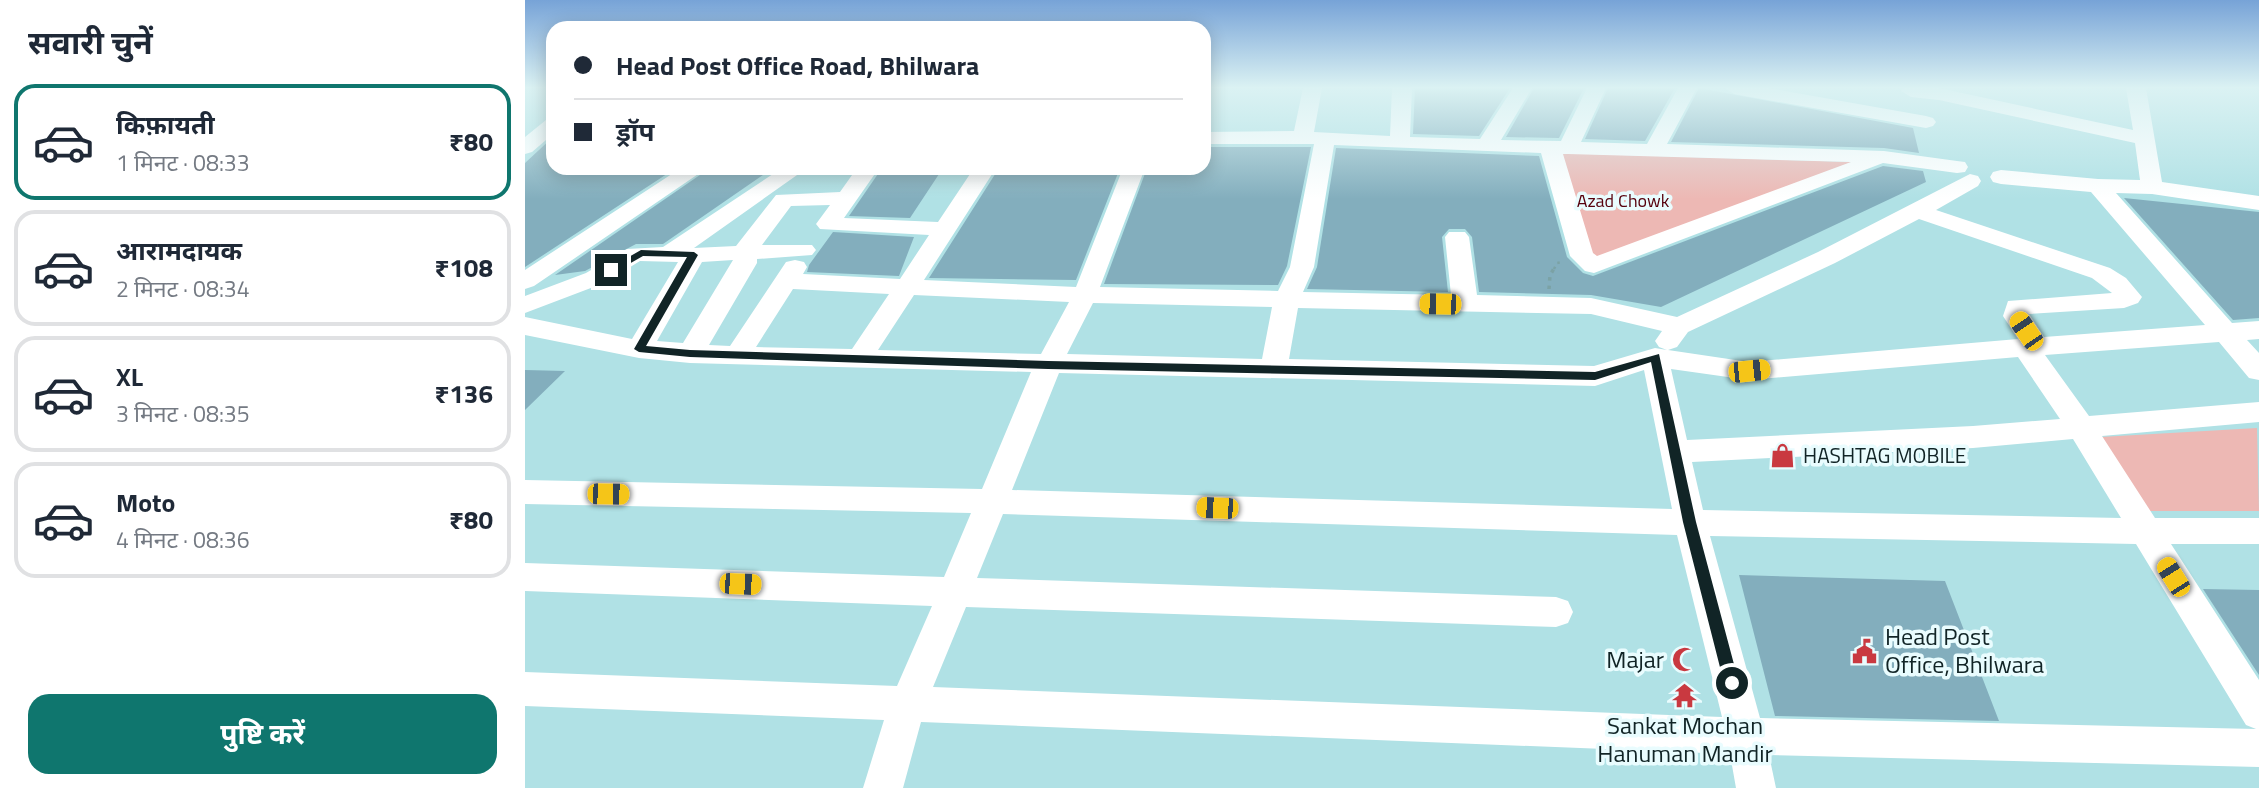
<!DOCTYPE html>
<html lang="hi">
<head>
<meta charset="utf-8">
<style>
	:root { --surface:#fff; --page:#f2f2f3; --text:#1f2937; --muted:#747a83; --line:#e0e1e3; --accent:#0f766e }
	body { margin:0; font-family:"Titillium Web","Noto Sans Devanagari",sans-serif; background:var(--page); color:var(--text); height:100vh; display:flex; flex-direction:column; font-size:26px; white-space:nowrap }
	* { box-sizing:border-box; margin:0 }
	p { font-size:23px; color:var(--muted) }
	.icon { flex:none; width:38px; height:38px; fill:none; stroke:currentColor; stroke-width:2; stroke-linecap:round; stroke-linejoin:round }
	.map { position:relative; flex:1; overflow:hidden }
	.sheet { display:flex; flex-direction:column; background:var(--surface); width:525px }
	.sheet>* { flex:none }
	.banner { position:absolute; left:21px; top:21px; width:665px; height:154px; border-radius:21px; box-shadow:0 4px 18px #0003; display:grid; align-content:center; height:154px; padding:0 28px; background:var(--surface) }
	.end { position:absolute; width:32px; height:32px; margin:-16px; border:9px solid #112426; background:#fff; box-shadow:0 0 0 4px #fff }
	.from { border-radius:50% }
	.car { position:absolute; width:21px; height:42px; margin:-21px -10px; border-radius:9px; box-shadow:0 0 5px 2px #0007; background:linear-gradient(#f5c518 24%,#345 0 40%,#f5c518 0 76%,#345 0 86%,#f5c518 0) }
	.banner b { display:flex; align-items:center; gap:24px; height:66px; font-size:26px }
	.banner b+b { border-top:2px solid var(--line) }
	.banner i { width:18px; height:18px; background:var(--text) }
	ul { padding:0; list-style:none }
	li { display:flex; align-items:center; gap:21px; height:116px; margin:0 14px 10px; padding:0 14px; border:4px solid var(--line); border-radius:21px }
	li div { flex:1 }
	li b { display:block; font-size:26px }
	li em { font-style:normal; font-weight:700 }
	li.current { border-color:var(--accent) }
	li>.icon { width:63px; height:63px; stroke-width:1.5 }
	h2 { padding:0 28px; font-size:32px; line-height:84px }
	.button { display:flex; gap:14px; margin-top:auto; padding:14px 28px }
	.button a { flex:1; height:80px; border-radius:21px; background:var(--accent); color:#fff; font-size:28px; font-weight:700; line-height:80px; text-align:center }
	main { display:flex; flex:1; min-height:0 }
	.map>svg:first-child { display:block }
</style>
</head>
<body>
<main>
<section class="sheet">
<h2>सवारी चुनें</h2>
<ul>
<li class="current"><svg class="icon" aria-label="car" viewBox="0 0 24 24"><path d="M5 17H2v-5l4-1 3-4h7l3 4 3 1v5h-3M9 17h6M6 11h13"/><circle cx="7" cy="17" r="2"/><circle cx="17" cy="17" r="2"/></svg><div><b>किफ़ायती</b><p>1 मिनट · 08:33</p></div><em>₹80</em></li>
<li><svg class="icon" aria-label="car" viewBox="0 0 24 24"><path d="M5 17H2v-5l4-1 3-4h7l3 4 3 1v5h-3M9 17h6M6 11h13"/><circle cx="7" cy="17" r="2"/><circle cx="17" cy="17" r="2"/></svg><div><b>आरामदायक</b><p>2 मिनट · 08:34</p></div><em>₹108</em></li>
<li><svg class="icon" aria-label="car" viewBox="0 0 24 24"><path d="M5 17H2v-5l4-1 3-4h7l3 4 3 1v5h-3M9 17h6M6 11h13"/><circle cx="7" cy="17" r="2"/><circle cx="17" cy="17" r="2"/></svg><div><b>XL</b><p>3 मिनट · 08:35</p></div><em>₹136</em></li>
<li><svg class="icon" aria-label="car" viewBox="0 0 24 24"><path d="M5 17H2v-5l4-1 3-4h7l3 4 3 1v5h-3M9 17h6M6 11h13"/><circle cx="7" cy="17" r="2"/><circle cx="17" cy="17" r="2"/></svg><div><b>Moto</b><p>4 मिनट · 08:36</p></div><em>₹80</em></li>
</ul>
<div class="button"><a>पुष्टि करें</a></div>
</section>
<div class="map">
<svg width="1734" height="788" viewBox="0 0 1734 788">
	<rect width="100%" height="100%" fill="#b0e1e5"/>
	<path fill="#edb8b4" d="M1032,153L1327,162L1069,261Z
		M1732,428L1734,511H1620L1576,437Z"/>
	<path fill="#83aebd" d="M890,88H985L954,136L888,134Z
		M1009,88H1059L1034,138L981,137Z
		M1083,88H1150L1120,141L1060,139Z
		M1174,88L1388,128L1394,153L1359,148L1146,142Z
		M28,137V168H151L0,267V163Z
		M679,147H786L762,266L753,285L579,284L622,168H679Z
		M811,148L1014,156L1042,257L1058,273L1068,276L1358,166L1398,171L1401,182L1136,307L1066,295L954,292L947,237L940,229H924L917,237L923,292L782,289L792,267Z
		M185,168H248L138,244H111L60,271L30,275Z
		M357,168H418L385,218L324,216Z
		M474,168H595L551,280L404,278Z
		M1599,198L1734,212V318L1708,320Z
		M308,232L389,237L374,276L282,272L284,265Z
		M0,370L40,371L0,410Z
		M1214,575L1420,581L1474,721L1250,716Z
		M1678,589L1734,590V675Z"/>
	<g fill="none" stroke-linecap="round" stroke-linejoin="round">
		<path stroke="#7ba2a5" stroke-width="2.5" stroke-dasharray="2.5 4.5" stroke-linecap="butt" d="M1029,269L1032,263L1038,262"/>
		<path stroke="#7ba2a5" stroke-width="3.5" stroke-dasharray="3.5 5" stroke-linecap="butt" d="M1024,289L1025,275L1030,267"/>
		<path fill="#fff" fill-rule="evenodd" d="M778,88H797L789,132L865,136L867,88H887L885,137L955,139L988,88H1007L976,140L1036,141L1062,88H1081L1056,142L1122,144L1153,88H1172L1142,144L1359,151L1432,161L1440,162L1443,167L1440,172L1432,173L1358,163L1069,273L1060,271L1045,256L1016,153L809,145L789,267L778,292L926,295L920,237L924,232H940L944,237L952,295L1066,298L1152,317L1293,252L1445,174L1453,176L1456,181L1453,186L1411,210L1585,268L1601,278L1617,297L1613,303L1599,308L1504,314L1519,337L1680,325L1566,192L1476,184L1468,182L1465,177L1468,172L1476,170L1573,179L1615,180L1610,143L1414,100L1386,97L1376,91L1378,88H1414L1608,130L1601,88H1621L1637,182L1734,196V210L1627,194L1591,193L1707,323L1734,321V339L1722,340L1734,353V380L1724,378L1694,342L1520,355L1564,416L1734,402V422L1577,436L1630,518H1734V544H1646L1734,680V767L1244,755L1251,788H1211L1205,754L396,722L378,788H338L359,720L0,706V672L372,686L407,606L0,591V563L419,577L446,513L0,504V480L457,489L506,372L165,363L114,358L0,335V317L107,339L153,262L115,261L79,283L0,313V296L61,273L102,249L138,247L257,168H282L169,248L211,246L251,195L315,192L332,168H354L319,218L413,222L449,168H471L399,280L551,287L598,168H620L575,287L753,291L765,267L789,144H679V132L769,131ZM1038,154H1043L1326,162L1072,256L1068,253ZM305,205L291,224L295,229L404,235L375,279L278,274L282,267L279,262L270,260L261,262L205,346L184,345L232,263V259L287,255L291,250L287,245H237L266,206ZM1394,219L1567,278L1587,293L1483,301L1478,316L1493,339L1224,362L1143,350L1152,347L1163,332L1310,263ZM208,260L158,343L132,341L177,262ZM268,289L364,294L327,349L231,347ZM389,295L544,302L516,354L353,350ZM568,303L747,307L737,359L542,354ZM773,308L1066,314L1137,331L1130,341L1134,347L1142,350L1130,348L1069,366L764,359ZM1493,357L1535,419L1448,426L1162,440L1146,369L1224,380ZM1119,370L1147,509L487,490L534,373L1070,386ZM1548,439L1596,518L1178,510L1167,462L1448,448ZM478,514L1152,535L1197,717L408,687L441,607L1031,627L1043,623L1048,612L1043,601L1031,597L452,578ZM1185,536L1611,544L1721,725L1731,729L1235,718Z
			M1200,88H1243L1401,116L1408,118L1411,122L1408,126L1401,128L1209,94Z
			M28,118V134L7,152L0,154V137L21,120Z
			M156,168H182L9,286L0,289V270Z"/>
	</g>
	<linearGradient id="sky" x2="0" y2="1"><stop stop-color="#77a3d7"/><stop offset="0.44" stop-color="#dbf2f3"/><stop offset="1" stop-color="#dbf2f3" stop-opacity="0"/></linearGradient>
	<rect width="1734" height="199" fill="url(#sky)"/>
	<path fill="#112426" d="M116,250L169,252L173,255L121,346L165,350L523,361L1070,372L1134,354L1171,522L1214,683L1207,689L1199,683L1158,522L1126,362L1070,380L523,369L165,357L114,352L109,349L162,257L118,256L90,272L81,270Z"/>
	<defs>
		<symbol id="shop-bare" viewBox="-9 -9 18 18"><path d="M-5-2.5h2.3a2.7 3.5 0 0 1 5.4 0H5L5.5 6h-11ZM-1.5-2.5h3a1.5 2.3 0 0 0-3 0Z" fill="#c93940" stroke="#e9fcfe" stroke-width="2.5" paint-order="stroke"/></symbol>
		<symbol id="civic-bare" viewBox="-9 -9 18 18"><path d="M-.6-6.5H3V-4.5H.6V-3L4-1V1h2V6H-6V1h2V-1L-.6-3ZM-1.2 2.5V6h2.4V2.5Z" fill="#c93940" stroke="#e9fcfe" stroke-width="2.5" paint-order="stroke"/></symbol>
		<symbol id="mosque-bare" viewBox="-9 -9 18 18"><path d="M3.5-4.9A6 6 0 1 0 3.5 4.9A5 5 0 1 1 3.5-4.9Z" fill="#c93940" stroke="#e9fcfe" stroke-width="2.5" paint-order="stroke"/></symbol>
		<symbol id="temple-bare" viewBox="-9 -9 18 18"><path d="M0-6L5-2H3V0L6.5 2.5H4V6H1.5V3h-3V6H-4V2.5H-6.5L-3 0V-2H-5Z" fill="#c93940" stroke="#e9fcfe" stroke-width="2.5" paint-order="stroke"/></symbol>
	</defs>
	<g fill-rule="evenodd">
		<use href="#shop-bare" x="1240" y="438" width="35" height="35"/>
		<use href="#civic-bare" x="1322" y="634" width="35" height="35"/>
		<use href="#mosque-bare" x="1142" y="642" width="35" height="35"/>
		<use href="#temple-bare" x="1142" y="678" width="35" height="35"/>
	</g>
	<g text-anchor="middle" stroke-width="7" stroke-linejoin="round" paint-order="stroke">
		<g font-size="18" fill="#56000c" stroke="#e9fcfe">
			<text x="1098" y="207">Azad Chowk</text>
		</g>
		<g font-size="21" fill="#112426" stroke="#e9fcfe" text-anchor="start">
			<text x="1278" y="463">HASHTAG MOBILE</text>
		</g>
		<g font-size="24" fill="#112426" stroke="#e9fcfe" text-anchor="start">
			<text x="1360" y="645">Head Post<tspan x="1360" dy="28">Office, Bhilwara</tspan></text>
			<text x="1139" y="668" text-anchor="end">Majar</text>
			<text x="1160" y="734" text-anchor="middle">Sankat Mochan<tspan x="1160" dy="28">Hanuman Mandir</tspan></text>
		</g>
	</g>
</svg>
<i class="end from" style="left:1207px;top:683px"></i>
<i class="end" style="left:86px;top:270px"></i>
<i class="car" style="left:915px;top:304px;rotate:271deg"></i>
<i class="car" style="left:1501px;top:331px;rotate:326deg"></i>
<i class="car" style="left:1224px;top:371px;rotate:84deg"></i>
<i class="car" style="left:83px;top:494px;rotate:91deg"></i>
<i class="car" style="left:692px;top:508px;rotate:272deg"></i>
<i class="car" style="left:1648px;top:577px;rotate:328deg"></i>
<i class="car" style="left:215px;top:584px;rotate:92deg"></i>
<div class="banner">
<b><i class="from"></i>Head Post Office Road, Bhilwara</b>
<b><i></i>ड्रॉप</b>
</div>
</div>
</main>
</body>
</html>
